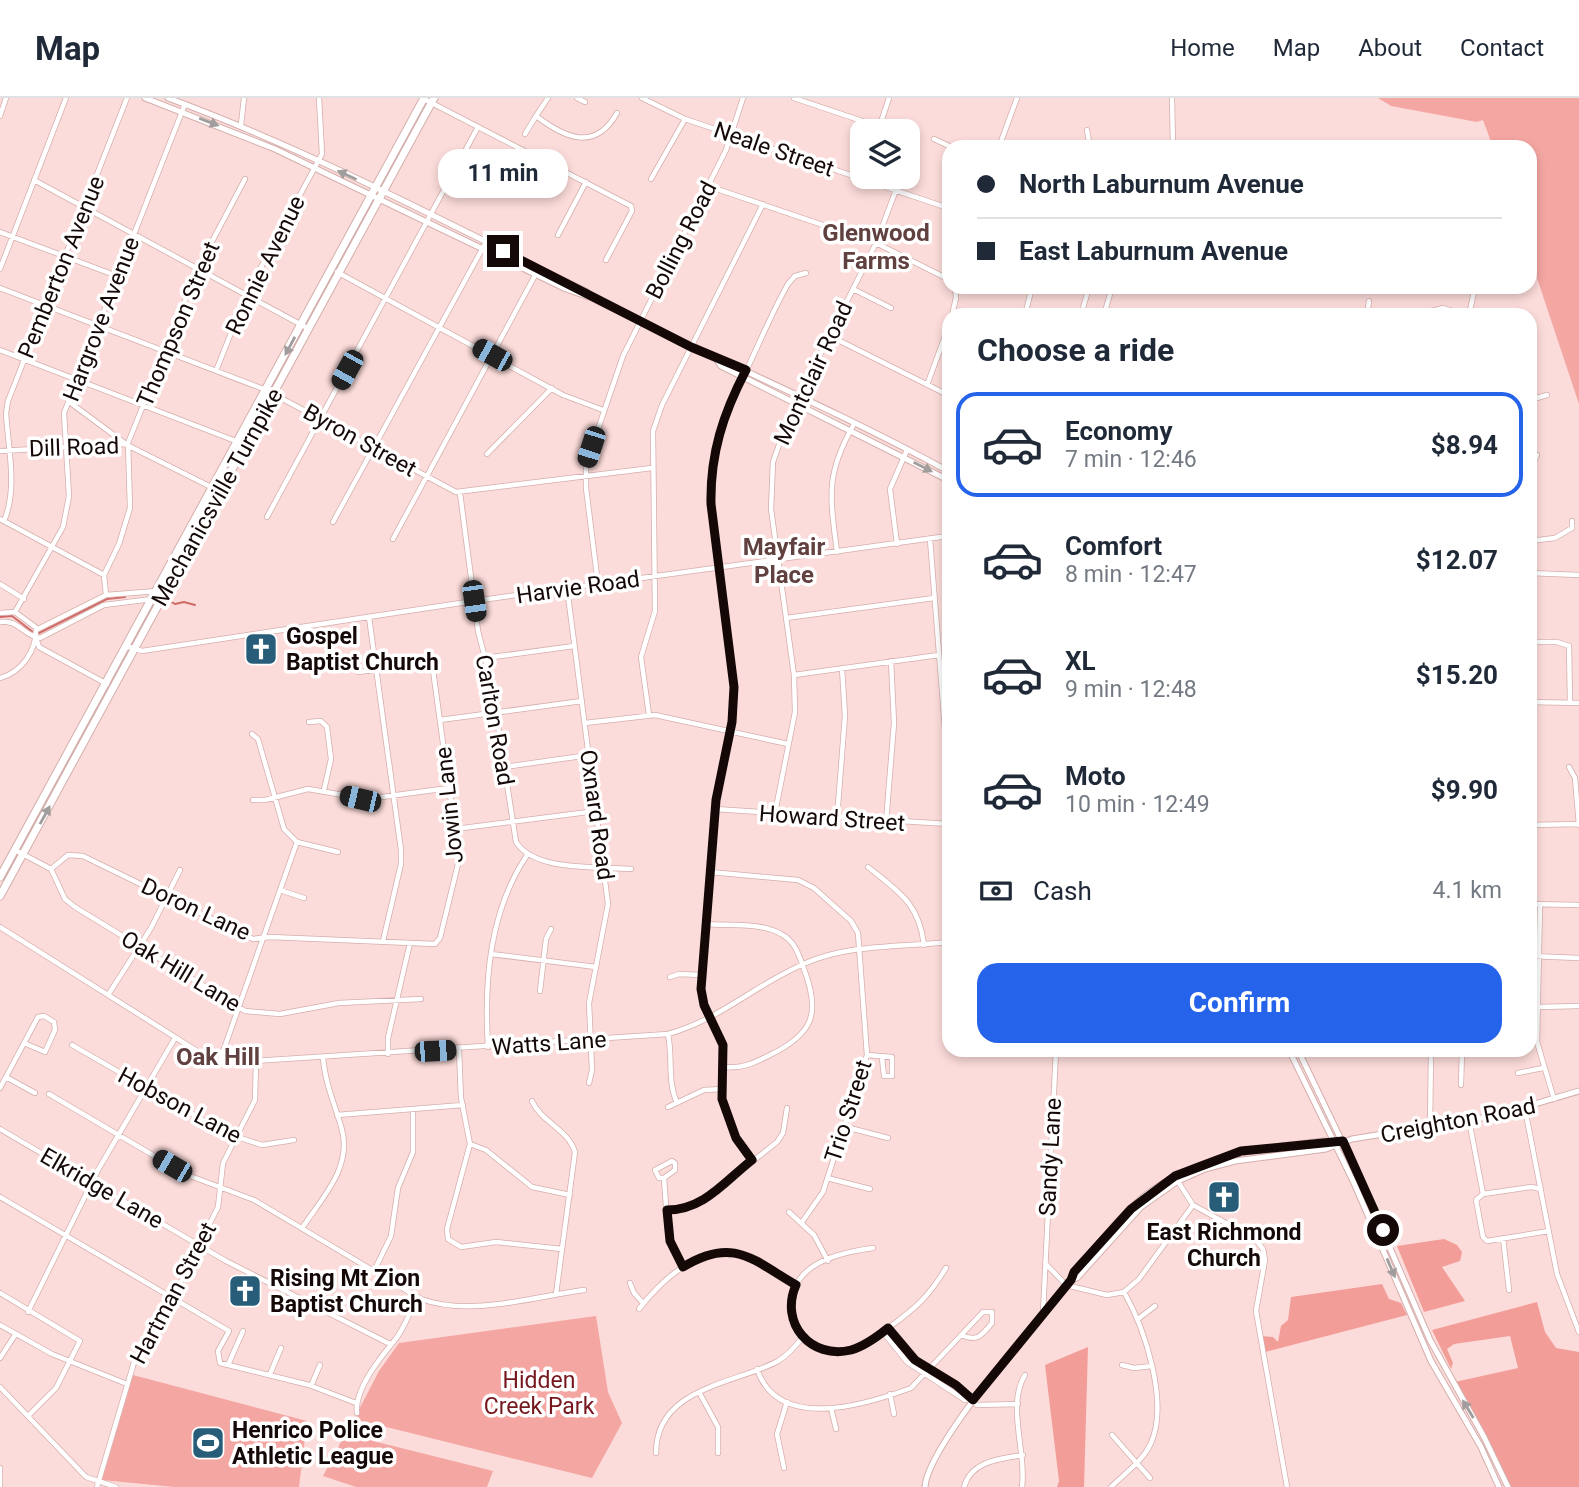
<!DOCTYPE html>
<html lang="en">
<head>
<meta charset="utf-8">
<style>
	:root { --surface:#fff; --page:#f6f6f7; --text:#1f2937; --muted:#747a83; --line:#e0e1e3; --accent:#2563eb }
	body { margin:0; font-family:Roboto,sans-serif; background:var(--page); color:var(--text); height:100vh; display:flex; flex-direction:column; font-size:26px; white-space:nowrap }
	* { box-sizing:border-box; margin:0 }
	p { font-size:23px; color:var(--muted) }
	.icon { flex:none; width:38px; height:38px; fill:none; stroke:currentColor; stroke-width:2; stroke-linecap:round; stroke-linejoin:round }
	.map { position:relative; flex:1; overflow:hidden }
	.side { position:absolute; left:942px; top:210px; width:595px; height:749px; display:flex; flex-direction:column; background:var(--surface); border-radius:21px; box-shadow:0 4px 10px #0003 }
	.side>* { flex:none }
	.hud { position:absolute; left:942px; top:42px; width:595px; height:154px; border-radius:21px; box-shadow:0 4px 10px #0003; display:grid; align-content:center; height:154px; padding:0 35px; background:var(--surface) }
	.fabs { position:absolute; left:850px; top:21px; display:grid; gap:14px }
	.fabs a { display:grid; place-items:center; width:70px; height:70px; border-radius:14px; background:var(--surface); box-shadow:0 4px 10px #0003; font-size:35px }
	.end { position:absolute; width:32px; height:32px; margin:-16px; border:9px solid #150908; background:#fff; box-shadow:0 0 0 4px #fff }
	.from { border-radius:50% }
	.bubble { position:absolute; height:49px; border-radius:21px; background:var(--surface); box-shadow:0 4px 10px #0003; font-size:23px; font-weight:700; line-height:49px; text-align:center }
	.car { position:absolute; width:21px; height:42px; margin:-21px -10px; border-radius:9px; box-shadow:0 0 5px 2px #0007; background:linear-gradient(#222 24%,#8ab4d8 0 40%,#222 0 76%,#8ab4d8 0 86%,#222 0) }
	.hud b { display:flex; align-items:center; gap:24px; height:66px; font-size:26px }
	.hud b+b { border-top:2px solid var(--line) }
	.hud i { width:18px; height:18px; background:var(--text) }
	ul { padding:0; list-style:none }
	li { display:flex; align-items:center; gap:21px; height:105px; margin:0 14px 10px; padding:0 21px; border:4px solid transparent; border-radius:21px }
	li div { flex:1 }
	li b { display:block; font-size:26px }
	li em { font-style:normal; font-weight:700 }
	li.on { border-color:var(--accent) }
	li>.icon { width:63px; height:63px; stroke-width:1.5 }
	h2 { padding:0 35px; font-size:32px; line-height:84px }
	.pay { display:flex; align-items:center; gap:18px; height:77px; padding:0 35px; font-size:26px }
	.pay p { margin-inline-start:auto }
	.action { display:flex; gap:14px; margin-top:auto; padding:14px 35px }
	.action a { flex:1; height:80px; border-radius:21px; background:var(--accent); color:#fff; font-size:28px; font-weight:700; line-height:80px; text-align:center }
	header { display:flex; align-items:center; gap:42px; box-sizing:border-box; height:98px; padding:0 35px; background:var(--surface); border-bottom:2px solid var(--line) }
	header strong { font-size:33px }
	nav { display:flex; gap:38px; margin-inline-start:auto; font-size:24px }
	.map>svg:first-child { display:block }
</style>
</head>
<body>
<header>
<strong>Map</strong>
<nav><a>Home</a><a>Map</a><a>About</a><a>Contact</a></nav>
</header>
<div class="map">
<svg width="1579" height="1389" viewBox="0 0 1579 1389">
	<rect width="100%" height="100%" fill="#fcdcda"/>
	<path fill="#f4a6a2" d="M1378,0H1579V306L1530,159V49H1493L1483,22L1477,24L1391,8Z
		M596,1218L608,1294L622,1325L592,1380L354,1321L379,1273L399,1245Z
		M133,1277L307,1323L299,1389H174L102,1382Z
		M345,1336L493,1373L487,1389H356L323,1378Z"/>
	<path fill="#f39d98" d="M1444,1141L1457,1147L1462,1154L1460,1163L1442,1169L1465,1203L1424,1214L1397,1148Z
		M1382,1186L1389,1201L1401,1205L1407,1217L1265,1254L1262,1238L1273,1239L1278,1244L1281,1228L1288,1222L1291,1199Z
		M1537,1204L1545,1234L1556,1250L1579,1254V1389H1510L1455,1284L1518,1270L1510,1238L1454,1246L1447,1251L1453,1265L1451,1271L1432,1232Z
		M1088,1249L1084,1389H1057L1059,1383L1045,1267Z"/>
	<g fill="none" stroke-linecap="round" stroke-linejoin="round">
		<path stroke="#d06a67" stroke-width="2" d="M168,502L175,506L184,504L195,507
			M0,519L12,518L33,534
			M39,535L107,501L125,499"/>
		<defs>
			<path id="minor" d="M548,0L536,18C565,40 595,54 617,15
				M577,0L585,4
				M642,0L685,21L948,110
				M794,0L880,29
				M1172,0L1173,49
				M424,1L631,108L632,113L606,162
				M0,18L6,0
				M241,27L244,0
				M1087,32L1090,49
				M878,33L889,0
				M525,36L536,18
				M934,41L951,49
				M999,49L1017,0
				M1089,49H1107
				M651,81L685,21
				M34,82L309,231
				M708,88L876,145L948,181
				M0,134L117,178
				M558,137L586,84
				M0,171L66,0
				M337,174L563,297L603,312
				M0,190L266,292L456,394L652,370
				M853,191L891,210
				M952,217L956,200L955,189
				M1025,217L1032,189
				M1081,217L1089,189
				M1104,217L1112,189
				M1367,217L1369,203
				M1417,217L1443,210L1466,217
				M1469,217L1475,189
				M830,238L948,297
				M1530,251L1533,250
				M0,252L246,347
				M216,273L246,197L322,56L319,0
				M927,287L948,230
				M1530,302L1547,297
				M68,303L126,346
				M0,353L125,346L213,390
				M487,356L552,290
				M1530,371L1537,357
				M460,395L478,533L491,583L516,744C535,774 598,768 631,771
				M267,419L478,29
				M0,421L104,477
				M4,423C18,390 8,350 6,315L8,303L127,0
				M333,424L486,144
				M393,441L539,170
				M930,441L948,669
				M1530,443L1555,440L1572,430V423
				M897,446L890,391L907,352
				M837,454C830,398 825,377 854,326
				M1530,475L1579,477
				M0,486L24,501
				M598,486L586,390V366L623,258L726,52L743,0
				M567,490L608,806L589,905L592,972L589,985
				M106,497L104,477L119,446L130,410L128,345L198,170L245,81
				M15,514L63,429L69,398L64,315L185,6
				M0,515L15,514L38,531L106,497L157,493
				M369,519L401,752V766L383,843
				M786,520L934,500
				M0,524C18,521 24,538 40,540L104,507L152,501L164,495
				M36,540L39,549L107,586
				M1530,544H1557L1569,548L1570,604
				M126,548L142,553L474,503L948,438
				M485,560L574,548
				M794,577L939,557
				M0,580C22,574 36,553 36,531
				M1530,604L1579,605
				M649,617L641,559L655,513L653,333L662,307L763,106
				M440,622L582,603
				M309,624L321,623L327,629L331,661L324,692
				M585,625L655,617L788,646
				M252,636L258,641L284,731L297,744L338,754
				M504,669L589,657
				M1569,669L1575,680L1579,727
				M253,702H265L308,691L367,701L449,690
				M715,711L948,726
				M775,715L795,614L794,577L771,411L773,364L788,321L876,145L896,92
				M837,720L845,618L842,570
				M886,724L894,625L891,563
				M1530,727L1579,726
				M455,731L596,713
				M15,752L51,771L65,801L75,809L245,913L280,916L339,905L421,901
				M868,769C899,794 919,805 924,847
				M51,771L68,757L83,758L253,841L270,839L435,846L440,840L459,762L432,565L358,574
				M710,774L798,782L814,790L851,823L858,835L867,957L823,1094L802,1124
				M280,792L304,800
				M1530,806L1579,807
				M1540,806L1537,944L1554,1001
				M706,826C728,828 761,824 781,836C795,843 799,857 804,871C821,916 813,936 770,957C754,965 742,971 724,969
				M0,829L205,958L224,965L668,936C720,922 757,885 806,865C849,846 902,849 948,844
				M491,856L596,869
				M1530,858L1579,860
				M670,879L679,876L702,877
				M540,893L546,841L551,831
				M108,897L151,830L180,772
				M1538,909L1579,908
				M668,936C673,960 667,983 677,1005
				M72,947L225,1035L262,1047L294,1042
				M488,949C484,884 489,814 527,757
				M459,952L461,1000L470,1046L447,1131L448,1141L461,1149L496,1144L562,1151
				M388,956V940L410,845
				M867,957L892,959V978H884L882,960
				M219,965L297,744
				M1518,975L1543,970
				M6,979L35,995
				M1461,987L1462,952
				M0,990L38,919L44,918L54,924L55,932L45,954L24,945
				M49,996L185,1076L254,1102L421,1201C471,1219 532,1199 584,1192
				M532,1003C541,1024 568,1031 575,1054L556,1196
				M668,1009L704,992L723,991
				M1525,1011L1557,1176L1579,1234
				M337,1017L463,1007
				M1469,1022L1483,1096L1476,1102L1483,1139L1487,1143L1549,1133
				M842,1028L888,1040
				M1430,1029L1431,952
				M0,1031L226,1163L390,1246
				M470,1046L486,1052L532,1089L570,1097
				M752,1062L736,1040L722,1001L723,947L704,907L701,891L716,702L732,624L734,589L711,406C710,352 724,321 746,273C760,244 772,214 788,186L795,178L806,175
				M664,1080L675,1072V1065L672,1063L655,1072L659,1080H664L668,1136L683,1169
				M827,1080L870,1091
				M1177,1082L1193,1107L1255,1141L1263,1151L1265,1162L1256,1213L1287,1389
				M1483,1096L1531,1089L1541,1091
				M0,1099L229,1233L218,1253L220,1265L309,1287L356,1305
				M667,1112L687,1110L700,1105L777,1044L783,1035L787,1010
				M789,1114L814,1137L828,1163
				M302,1130C322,1100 354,1068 341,1028C334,1005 325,984 323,960
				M1503,1140L1509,1192
				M873,1150C850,1153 819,1159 803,1177C771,1212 805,1262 849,1252C865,1248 877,1238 891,1228C917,1209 929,1198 946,1170
				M1046,1166L1066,1187L1107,1197L1124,1194L1139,1181L1193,1107
				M374,1173L391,1138L398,1090L413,1054V1011
				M630,1185L634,1195L643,1205
				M0,1195L80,1243L56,1290L28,1318
				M639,1211C664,1179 706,1141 750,1158C766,1164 780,1178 796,1187
				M28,1214L98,1072L175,940
				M1043,1215L1056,952
				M1138,1221L1155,1208
				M0,1227L52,1256L127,1286
				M888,1230L908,1257L956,1287L977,1307L1018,1306
				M883,1234L907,1264L965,1302H972
				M0,1260L15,1237
				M228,1267L243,1233
				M1122,1267L1134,1270L1152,1268
				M757,1271C778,1334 865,1307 911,1290L983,1214H992V1225C981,1238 978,1244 961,1237
				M270,1276L281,1250
				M311,1288L320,1267
				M0,1289L86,1379L116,1389
				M699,1294L718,1329V1355
				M890,1296L894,1316
				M831,1310L836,1331
				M357,1315C354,1292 380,1260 394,1243C404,1232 410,1213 417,1199
				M1112,1337L1150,1380
				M656,1355C656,1289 736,1286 778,1263C788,1257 795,1249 802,1240
				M0,1370V1389
				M784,1370L777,1336L787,1304
				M97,1389L135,1261L160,1226L218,1109L223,1065L255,1002L256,964
				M964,1389C971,1363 999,1361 1023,1357
				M1022,1389C1027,1354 1006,1308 1025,1277
				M1111,1389C1124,1376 1143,1363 1151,1345C1169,1304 1145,1231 1124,1194"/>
			<path id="major" d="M145,0L275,51L566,191L592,200
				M168,0C312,53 449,126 587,194L592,200C711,259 832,310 948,373
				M717,262L721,268L948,382
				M1289,952L1354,1085L1431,1263L1481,1349L1499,1389
				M1298,952L1359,1079L1430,1242L1484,1339L1508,1389
				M1071,1182L1077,1180L1141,1109L1178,1083L1205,1071L1235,1063L1326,1051L1352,1041L1494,1018L1579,993
				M925,1389C927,1348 1040,1218 1071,1182L1074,1174C1097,1148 1119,1118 1147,1096C1200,1056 1261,1050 1324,1043L1335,1045"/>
			<path id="highway" d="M0,779L424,0
				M0,798L434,0"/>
		</defs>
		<use href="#minor" stroke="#d4aeac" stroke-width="6"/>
		<use href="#major" stroke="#d4aeac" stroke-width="7"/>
		<use href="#highway" stroke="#d4aeac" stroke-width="9"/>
		<use href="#minor" stroke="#fff" stroke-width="4.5"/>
		<use href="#major" stroke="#fff" stroke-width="5"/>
		<use href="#highway" stroke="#fff" stroke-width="7"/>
	</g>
	<defs><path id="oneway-solid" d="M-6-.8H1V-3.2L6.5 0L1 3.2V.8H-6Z" transform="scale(1.75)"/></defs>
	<g fill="#a19d9c">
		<use href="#oneway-solid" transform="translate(209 24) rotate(21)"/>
		<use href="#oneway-solid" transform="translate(347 77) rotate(-155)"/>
		<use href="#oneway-solid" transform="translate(290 248) rotate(118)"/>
		<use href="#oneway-solid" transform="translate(923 369) rotate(27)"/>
		<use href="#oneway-solid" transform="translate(45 717) rotate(-61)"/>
		<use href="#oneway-solid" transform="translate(1391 1170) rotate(67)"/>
		<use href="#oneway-solid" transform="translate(1468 1311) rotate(-121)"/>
	</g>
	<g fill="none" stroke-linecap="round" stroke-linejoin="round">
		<path stroke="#150908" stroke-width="9" d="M503,153L691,249L746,272C723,316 710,356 711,406L734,589L732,624L716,702L701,891L704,907L723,947L722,1001L736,1040L752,1062C725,1083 704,1112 667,1112L670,1143L683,1169C733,1138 753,1162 796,1187C779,1225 811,1262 851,1252C865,1248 877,1239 888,1230L915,1262L956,1287L973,1302L1071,1182L1074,1174L1131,1111L1175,1078L1241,1053L1343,1043L1383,1132"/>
	</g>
	<defs>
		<symbol id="church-square" viewBox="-11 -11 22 22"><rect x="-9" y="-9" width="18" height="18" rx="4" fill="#285d79" stroke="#fff"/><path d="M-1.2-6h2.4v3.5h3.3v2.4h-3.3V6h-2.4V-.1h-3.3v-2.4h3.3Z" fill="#fff"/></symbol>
		<symbol id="stadium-square" viewBox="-11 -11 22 22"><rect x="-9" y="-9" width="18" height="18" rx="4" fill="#285d79" stroke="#fff"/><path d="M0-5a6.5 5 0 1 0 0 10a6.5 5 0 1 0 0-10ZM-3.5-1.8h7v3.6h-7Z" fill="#fff"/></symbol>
	</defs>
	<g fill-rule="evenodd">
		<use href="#church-square" x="242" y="532" width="38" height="38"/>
		<use href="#church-square" x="1205" y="1080" width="38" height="38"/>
		<use href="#church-square" x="226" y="1174" width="38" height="38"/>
		<use href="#stadium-square" x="189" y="1326" width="38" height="38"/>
	</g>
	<g text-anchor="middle" stroke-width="7" stroke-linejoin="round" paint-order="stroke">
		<g font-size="23" fill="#150908" stroke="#fff">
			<text transform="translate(774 51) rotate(19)" y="8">Neale Street</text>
			<text transform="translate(681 142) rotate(-63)" y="8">Bolling Road</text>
			<text transform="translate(265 167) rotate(-64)" y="8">Ronnie Avenue</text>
			<text transform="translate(61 169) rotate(-68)" y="8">Pemberton Avenue</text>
			<text transform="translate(101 221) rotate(-69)" y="8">Hargrove Avenue</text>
			<text transform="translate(178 226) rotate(-67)" y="8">Thompson Street</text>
			<text transform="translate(813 275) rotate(-65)" y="8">Montclair Road</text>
			<text transform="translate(360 342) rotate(29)" y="8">Byron Street</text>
			<text transform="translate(74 349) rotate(-2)" y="8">Dill Road</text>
			<text transform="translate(217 399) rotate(-61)" y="8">Mechanicsville Turnpike</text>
			<text transform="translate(578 489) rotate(-8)" y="8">Harvie Road</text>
			<text transform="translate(495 622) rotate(80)" y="8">Carlton Road</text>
			<text transform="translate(449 707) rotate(-96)" y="8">Jowin Lane</text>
			<text transform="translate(597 717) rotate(82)" y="8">Oxnard Road</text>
			<text transform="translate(832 720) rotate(4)" y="8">Howard Street</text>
			<text transform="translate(196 811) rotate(25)" y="8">Doron Lane</text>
			<text transform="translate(181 873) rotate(31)" y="8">Oak Hill Lane</text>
			<text transform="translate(549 945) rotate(-4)" y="8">Watts Lane</text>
			<text transform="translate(180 1007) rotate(28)" y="8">Hobson Lane</text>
			<text transform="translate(848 1013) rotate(-72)" y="8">Trio Street</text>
			<text transform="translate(1458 1022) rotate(-11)" y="8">Creighton Road</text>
			<text transform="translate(1050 1059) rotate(-87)" y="8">Sandy Lane</text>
			<text transform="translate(102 1090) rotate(30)" y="8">Elkridge Lane</text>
			<text transform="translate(173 1195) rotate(-62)" y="8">Hartman Street</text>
		</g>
		<g font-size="23" font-weight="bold" fill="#150908" stroke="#fff" text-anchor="start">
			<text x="286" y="546">Gospel<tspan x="286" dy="26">Baptist Church</tspan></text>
			<text x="1224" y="1142" text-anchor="middle">East Richmond<tspan x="1224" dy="26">Church</tspan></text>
			<text x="270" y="1188">Rising Mt Zion<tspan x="270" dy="26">Baptist Church</tspan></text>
			<text x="232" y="1340">Henrico Police<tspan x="232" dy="26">Athletic League</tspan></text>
		</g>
		<g font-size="23" fill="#75171d" stroke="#fff">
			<text x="539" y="1290">Hidden<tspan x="539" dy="26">Creek Park</tspan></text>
		</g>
		<g font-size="24" font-weight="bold" fill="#60413f" stroke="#fff">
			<text x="876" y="143">Glenwood<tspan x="876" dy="28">Farms</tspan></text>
			<text x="784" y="457">Mayfair<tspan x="784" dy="28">Place</tspan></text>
			<text x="218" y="967">Oak Hill</text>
		</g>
	</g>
</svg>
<div class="fabs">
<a><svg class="icon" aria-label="layers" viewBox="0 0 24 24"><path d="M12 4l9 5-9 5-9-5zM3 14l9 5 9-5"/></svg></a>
</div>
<i class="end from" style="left:1383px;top:1132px"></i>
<i class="end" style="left:503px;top:153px"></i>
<div class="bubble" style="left:438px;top:51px;width:130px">11 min</div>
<i class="car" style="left:492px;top:257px;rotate:299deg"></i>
<i class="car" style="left:347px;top:272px;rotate:209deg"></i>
<i class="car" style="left:591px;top:349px;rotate:198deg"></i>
<i class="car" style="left:474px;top:503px;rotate:172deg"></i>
<i class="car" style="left:360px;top:701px;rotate:283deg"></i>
<i class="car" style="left:435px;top:953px;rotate:87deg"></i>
<i class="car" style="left:172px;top:1068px;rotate:300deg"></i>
<div class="hud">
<b><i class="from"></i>North Laburnum Avenue</b>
<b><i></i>East Laburnum Avenue</b>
</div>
<section class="side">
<h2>Choose a ride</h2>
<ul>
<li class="on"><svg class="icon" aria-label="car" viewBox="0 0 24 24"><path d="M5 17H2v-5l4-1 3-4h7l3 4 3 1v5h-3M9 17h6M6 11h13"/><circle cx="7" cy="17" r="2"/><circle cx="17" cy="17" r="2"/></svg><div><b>Economy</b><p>7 min · 12:46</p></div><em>$8.94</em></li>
<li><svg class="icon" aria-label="car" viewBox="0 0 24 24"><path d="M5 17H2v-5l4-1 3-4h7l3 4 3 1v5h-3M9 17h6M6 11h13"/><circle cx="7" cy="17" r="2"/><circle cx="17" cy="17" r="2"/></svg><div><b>Comfort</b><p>8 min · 12:47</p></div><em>$12.07</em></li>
<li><svg class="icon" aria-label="car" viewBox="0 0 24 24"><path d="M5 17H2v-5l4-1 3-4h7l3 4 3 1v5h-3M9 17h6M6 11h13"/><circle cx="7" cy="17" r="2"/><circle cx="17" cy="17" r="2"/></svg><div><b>XL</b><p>9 min · 12:48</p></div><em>$15.20</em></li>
<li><svg class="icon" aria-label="car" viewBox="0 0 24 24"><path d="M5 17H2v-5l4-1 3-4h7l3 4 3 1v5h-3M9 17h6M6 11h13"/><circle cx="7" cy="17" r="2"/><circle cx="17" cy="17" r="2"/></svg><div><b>Moto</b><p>10 min · 12:49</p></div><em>$9.90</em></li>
</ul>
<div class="pay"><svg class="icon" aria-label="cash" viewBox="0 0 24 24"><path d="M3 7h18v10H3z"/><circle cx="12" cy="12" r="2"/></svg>Cash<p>4.1 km</p></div>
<div class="action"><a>Confirm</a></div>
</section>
</div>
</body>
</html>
